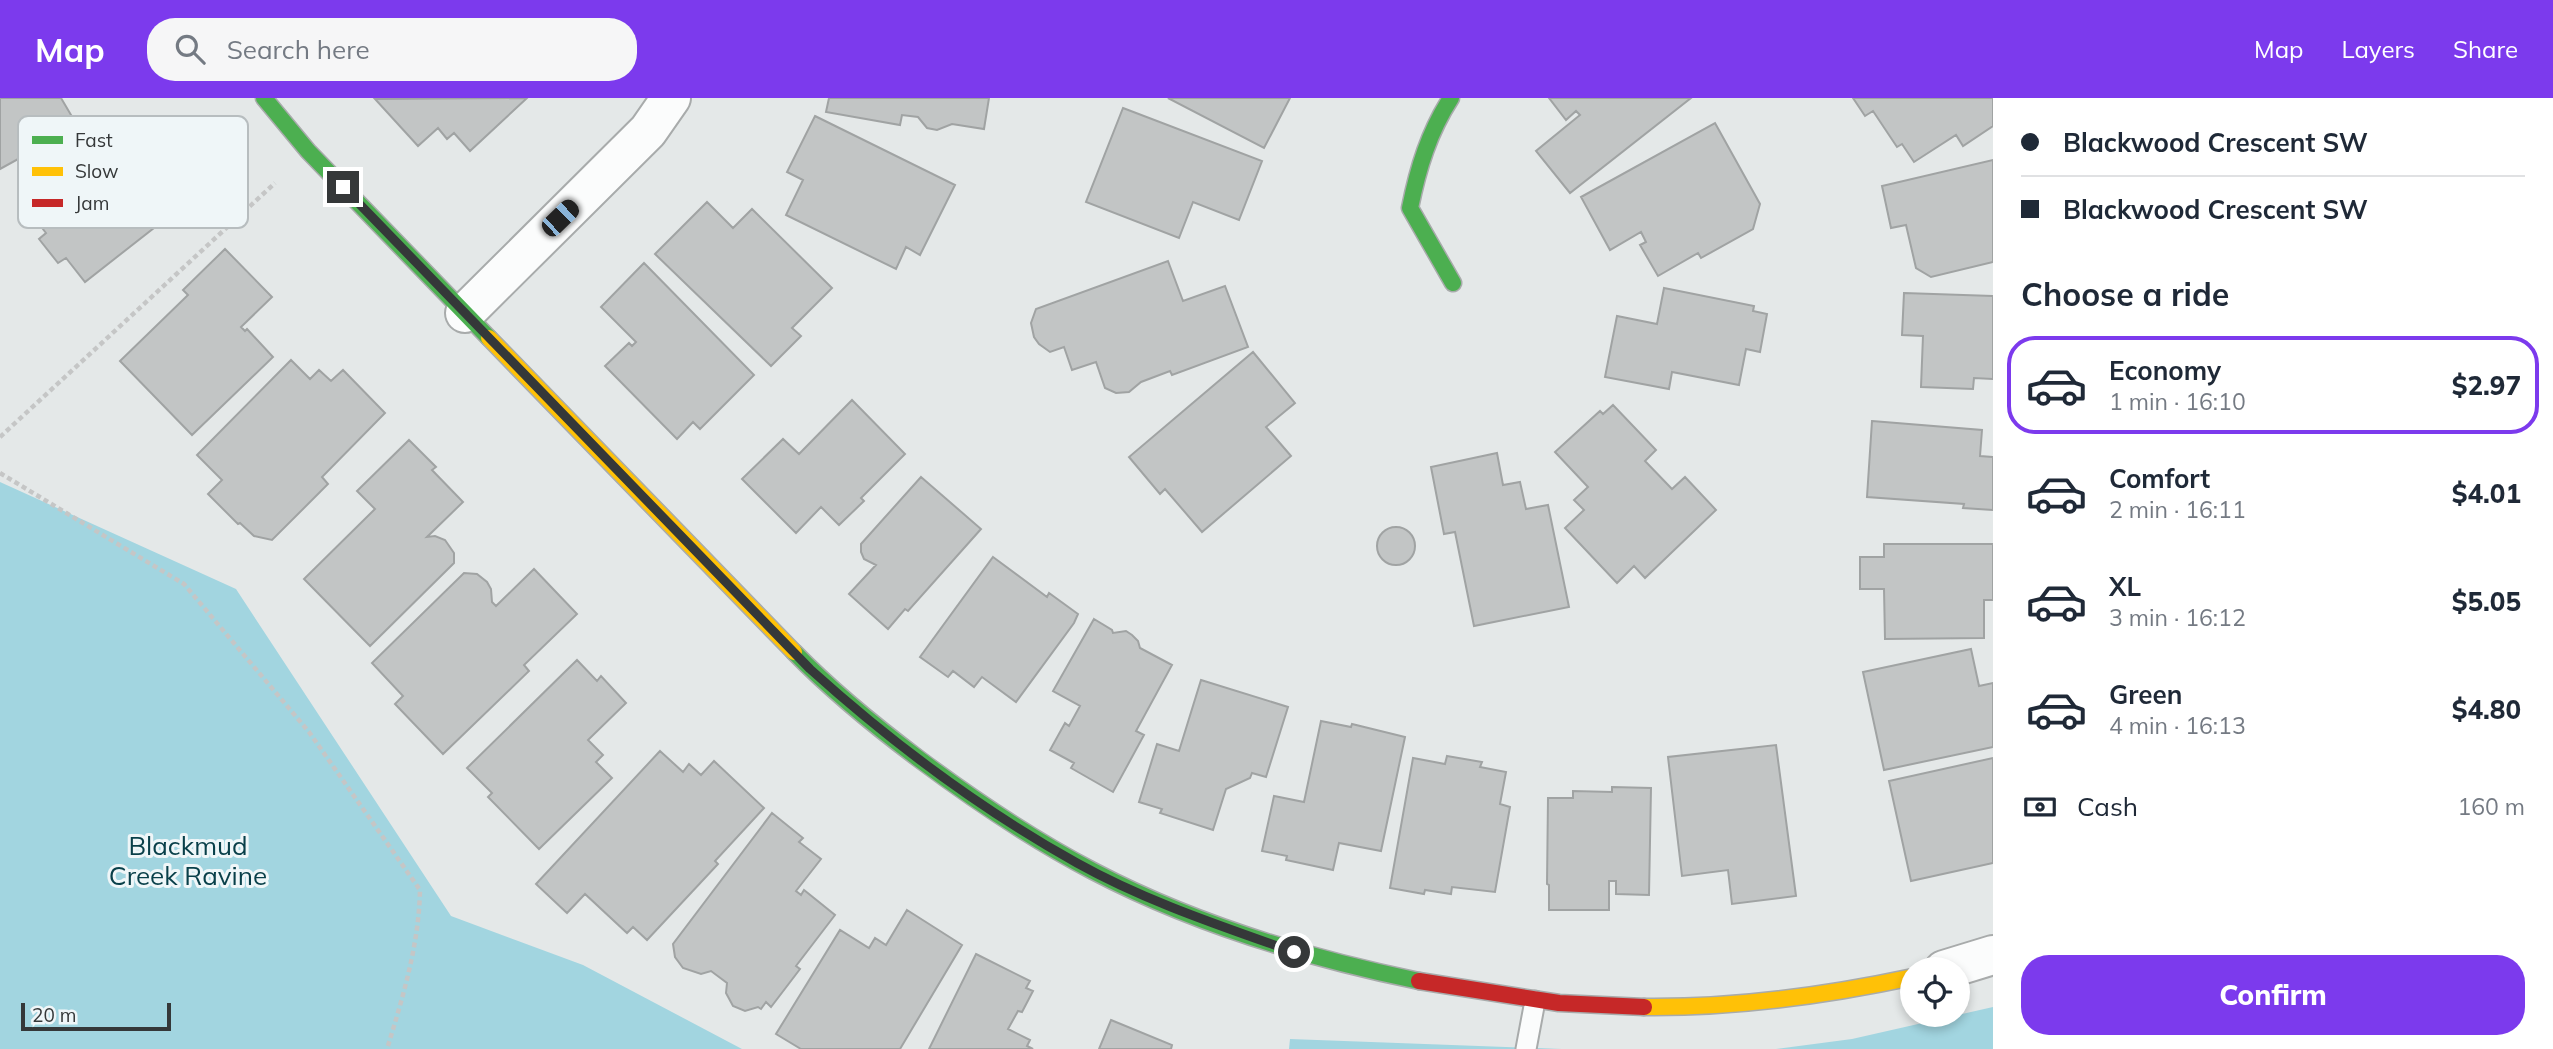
<!DOCTYPE html>
<html lang="en">
<head>
<meta charset="utf-8">
<style>
	:root { --surface:#fff; --page:#f6f6f7; --text:#1f2937; --muted:#747a83; --line:#e0e1e3; --accent:#7c3aed }
	body { margin:0; font-family:Mulish,sans-serif; background:var(--page); color:var(--text); height:100vh; display:flex; flex-direction:column; font-size:26px; white-space:nowrap }
	* { box-sizing:border-box; margin:0 }
	p { font-size:23px; color:var(--muted) }
	.icon { flex:none; width:38px; height:38px; fill:none; stroke:currentColor; stroke-width:2; stroke-linecap:round; stroke-linejoin:round }
	.map { position:relative; flex:1; overflow:hidden }
	.sheet { display:flex; flex-direction:column; background:var(--surface); width:560px }
	.sheet>* { flex:none }
	.hud { display:grid; align-content:center; height:154px; padding:0 28px; background:var(--surface) }
	.controls { position:absolute; left:1900px; top:859px; display:grid; gap:14px }
	.controls a { display:grid; place-items:center; width:70px; height:70px; border-radius:50%; background:var(--surface); box-shadow:0 4px 10px #0003; font-size:35px }
	.scale { position:absolute; left:21px; bottom:18px; width:150px; box-sizing:border-box; padding-left:7px; border:4px solid #353839; border-top:0; font-size:19px; line-height:24px; white-space:nowrap; color:#353839; -webkit-text-stroke:5px #eff6f8; paint-order:stroke }
	.end { position:absolute; width:32px; height:32px; margin:-16px; border:9px solid #353839; background:#fff; box-shadow:0 0 0 4px #fff }
	.from { border-radius:50% }
	.car { position:absolute; width:21px; height:42px; margin:-21px -10px; border-radius:9px; box-shadow:0 0 5px 2px #0007; background:linear-gradient(#222 24%,#8ab4d8 0 40%,#222 0 76%,#8ab4d8 0 86%,#222 0) }
	.hud b { display:flex; align-items:center; gap:24px; height:66px; font-size:26px }
	.hud b+b { border-top:2px solid var(--line) }
	.hud i { width:18px; height:18px; background:var(--text) }
	ul { padding:0; list-style:none }
	li { display:flex; align-items:center; gap:21px; height:98px; margin:0 14px 10px; padding:0 14px; border:4px solid transparent; border-radius:28px }
	li div { flex:1 }
	li b { display:block; font-size:26px }
	li em { font-style:normal; font-weight:800 }
	li.current { border-color:var(--accent) }
	li>.icon { width:63px; height:63px; stroke-width:1.5 }
	h2 { padding:0 28px; font-size:32px; line-height:84px }
	.pay { display:flex; align-items:center; gap:18px; height:77px; padding:0 28px; font-size:26px }
	.pay p { margin-inline-start:auto }
	.action { display:flex; gap:14px; margin-top:auto; padding:14px 28px }
	.action a { flex:1; height:80px; border-radius:28px; background:var(--accent); color:#fff; font-size:28px; font-weight:800; line-height:80px; text-align:center }
	header { display:flex; align-items:center; gap:42px; box-sizing:border-box; height:98px; padding:0 35px; background:var(--accent); color:#fff }
	header strong { font-size:33px }
	nav { display:flex; gap:38px; margin-inline-start:auto; font-size:24px }
	.search { width:490px; height:63px; background:var(--page); display:flex; align-items:center; gap:18px; box-sizing:border-box; padding:0 24px; border-radius:28px; color:var(--muted); font-size:26px }
	main { display:flex; flex:1; min-height:0 }
	.map>svg:first-child { display:block }
</style>
</head>
<body>
<header>
<strong>Map</strong>
<div class="search"><svg class="icon" aria-label="search" viewBox="0 0 24 24"><circle cx="10" cy="10" r="6"/><path d="M15 15l6 6"/></svg>Search here</div>
<nav><a>Map</a><a>Layers</a><a>Share</a></nav>
</header>
<main>
<div class="map">
<svg width="1993" height="951" viewBox="0 0 1993 951">
	<rect width="100%" height="100%" fill="#e4e8e8"/>
	<path fill="#a2d5e0" d="M0,384L236,491L451,818L583,867L742,951H0Z
		M1993,909V951H1776L1852,941Z
		M1290,941L1562,951H1289Z"/>
	<path fill="#c2c5c5" stroke="#a0a3a3" stroke-width="2" d="M0,0H61L74,22L68,25L74,37L50,50L47,45L0,71Z
		M527,0L470,53L454,35L447,41L438,30L418,48L375,1Z
		M829,0H989L984,31L952,26L937,32L927,30L918,19L902,17L900,27L826,14Z
		M1168,0H1290L1264,50Z
		M1549,0H1691L1570,95L1536,53L1580,17L1576,13L1566,22Z
		M1853,0H1993V28L1963,48L1956,37L1914,64L1902,46L1897,49L1873,13L1865,18Z
		M1123,10L1262,63L1239,122L1193,104L1179,140L1086,104Z
		M815,18L955,87L920,157L906,149L896,171L786,117L803,82L787,74Z
		M1715,25L1760,106L1753,131L1701,160L1698,155L1658,178L1640,147L1646,144L1641,134L1610,152L1581,99Z
		M88,58L112,88L146,62L182,108L85,184L66,160L58,165L39,141L46,135L25,108Z
		M1993,62V164L1931,179L1916,170L1906,127L1891,130L1882,88Z
		M707,104L733,130L752,111L832,190L792,230L801,238L771,268L655,156Z
		M225,151L272,199L241,229L245,233L247,231L273,259L192,337L120,263L188,197L183,192Z
		M1168,163L1183,203L1225,188L1248,249L1172,277L1170,273L1141,284L1129,294L1116,295L1105,290L1096,264L1072,272L1064,249L1050,254L1039,246L1034,239L1031,225L1036,211Z
		M644,165L754,277L700,331L693,324L677,341L605,268L629,245L632,248L636,244L601,209Z
		M1664,190L1754,208L1753,213L1767,216L1760,254L1746,251L1739,287L1672,274L1669,291L1605,279L1617,218L1657,226Z
		M1904,195L1993,198V281L1974,280L1973,291L1921,289L1923,238L1902,237Z
		M1253,254L1295,305L1266,329L1291,358L1202,434L1165,391L1160,396L1129,359Z
		M291,262L310,281L319,272L331,283L343,272L385,315L322,379L328,386L272,442L254,438L240,425L238,426L208,396L222,382L197,357Z
		M852,302L905,356L861,400L864,403L839,427L821,409L796,435L742,381L783,341L799,356Z
		M1613,307L1656,352L1645,363L1672,391L1685,379L1716,412L1645,480L1634,468L1617,485L1565,430L1584,412L1574,402L1588,389L1555,354L1600,313L1603,316Z
		M1872,323L1982,332L1980,358L1993,359V412L1963,410L1964,406L1867,399Z
		M409,342L436,369L432,372L463,404L427,439L435,438L445,442L454,455V465L370,548L304,481L375,411L357,393Z
		M1497,355L1503,387L1520,384L1526,411L1548,407L1569,509L1474,528L1455,434L1444,436L1431,369Z
		M921,379L981,431L908,513L905,511L888,531L849,496L876,467L864,461L861,454V446Z
		M1377 448a19 19 0 1 1 38 0a19 19 0 1 1-38 0Z
		M1884,446H1993V502H1984V540L1885,541L1884,491H1860V459H1884Z
		M993,459L1047,499L1049,495L1078,516L1074,525L1016,604L982,579L974,589L953,573L948,579L920,559Z
		M534,471L577,516L524,567L529,573L443,656L395,606L403,598L372,565L464,475L477,476L487,484L491,491L492,504L496,508Z
		M1094,521L1112,532L1113,535L1126,533L1132,537L1138,543L1140,550L1172,567L1136,633L1144,637L1113,694L1071,670L1074,665L1050,652L1065,625L1069,628L1080,608L1053,593Z
		M1971,551L1979,588L1993,585V649L1884,672L1863,574Z
		M577,562L597,583L601,578L626,605L588,642L603,657L596,664L612,680L539,751L488,699L492,695L467,670Z
		M1201,582L1288,609L1266,679L1252,675L1250,680L1226,691L1213,732L1160,715L1162,711L1139,704L1157,646L1179,653Z
		M1321,623L1351,629L1352,626L1405,639L1381,753L1339,745L1333,772L1286,762L1287,758L1262,753L1274,698L1304,704Z
		M1776,647L1796,798L1732,806L1728,772L1682,778L1668,659Z
		M660,653L683,674L689,666L701,677L714,663L764,710L715,763L718,766L647,842L633,829L627,835L585,796L567,815L536,786Z
		M1447,658L1482,664L1480,669L1506,674L1500,706L1510,709L1495,794L1452,789L1451,796L1425,792L1424,796L1390,790L1413,660L1445,666Z
		M1993,660V765L1911,783L1889,683Z
		M1612,689L1651,690L1649,797L1616,796V783H1609V812H1549V787L1547,786L1548,700H1573V693L1612,694Z
		M772,715L803,740L799,744L821,761L796,793L801,797L804,792L835,817L796,868L800,871L771,909L766,904L761,911L758,909L745,913L733,908L726,895L727,885L711,873L701,876L683,870L675,859L673,846Z
		M907,812L962,847L900,951H801L776,936L840,832L869,850L875,840L886,847Z
		M976,856L1030,883L1026,890L1033,893L1022,914L1018,913L1008,931L1030,942L1027,948L1033,951H929Z
		M1111,922L1172,947L1171,951H1099Z"/>
	<g fill="none" stroke-linecap="round" stroke-linejoin="round">
		<defs>
			<path id="lane" d="M1526,951L1535,903"/>
			<path id="street" d="M465,215L648,33L671,0
				M1944,872L1993,857"/>
			<path id="fast" d="M264,0L308,53L489,240
				M1451,0C1429,34 1418,70 1410,110L1453,185
				M794,554C832,593 875,628 919,661C974,702 1032,741 1093,773C1194,826 1307,860 1419,883"/>
			<path id="slow" d="M489,240L794,554
				M1644,909C1735,910 1824,898 1913,879"/>
			<path id="jam" d="M1419,883L1559,905L1644,909"/>
		</defs>
		<use href="#lane" stroke="#a8abab" stroke-width="23"/>
		<use href="#street" stroke="#a8abab" stroke-width="42"/>
		<use href="#fast" stroke="#a8abab" stroke-width="19"/>
		<use href="#slow" stroke="#a8abab" stroke-width="19"/>
		<use href="#jam" stroke="#a8abab" stroke-width="19"/>
		<path stroke="#c5c6c6" stroke-width="4.5" stroke-dasharray="5 3.5" stroke-linecap="butt" d="M0,339L275,85
			M0,375L184,486L309,634L420,792C419,846 403,899 387,951"/>
		<use href="#lane" stroke="#fbfcfc" stroke-width="19"/>
		<use href="#street" stroke="#fbfcfc" stroke-width="38"/>
		<use href="#fast" stroke="#4caf50" stroke-width="16"/>
		<use href="#slow" stroke="#ffc107" stroke-width="16"/>
		<use href="#jam" stroke="#c62828" stroke-width="16"/>
	</g>
	<g fill="none" stroke-linecap="round" stroke-linejoin="round">
		<path stroke="#353839" stroke-width="9" d="M343,89L810,571C892,645 980,711 1077,765C1145,803 1221,828 1294,854"/>
	</g>
	<g text-anchor="middle" stroke-width="6" stroke-linejoin="round" paint-order="stroke">
		<g font-size="26" fill="#083f49" stroke="#eff6f8">
			<text x="188" y="757">Blackmud<tspan x="188" dy="30">Creek Ravine</tspan></text>
		</g>
	</g>
	<rect x="18" y="18" width="230" height="112" rx="10" fill="#eff6f8" stroke="#b7bdbf" stroke-width="2"/>
	<rect x="32" y="38" width="31" height="8" fill="#4caf50"/>
	<rect x="32" y="69" width="31" height="9" fill="#ffc107"/>
	<rect x="32" y="101" width="31" height="8" fill="#c62828"/>
	<g font-size="19" fill="#353839">
		<text x="75" y="49">Fast</text>
		<text x="75" y="80">Slow</text>
		<text x="75" y="112">Jam</text>
	</g>
</svg>
<div class="controls">
<a><svg class="icon" aria-label="locate" viewBox="0 0 24 24"><circle cx="12" cy="12" r="6"/><path d="M12 2v4M12 18v4M2 12h4M18 12h4"/></svg></a>
</div>
<div class="scale">20 m</div>
<i class="end from" style="left:1294px;top:854px"></i>
<i class="end" style="left:343px;top:89px"></i>
<i class="car" style="left:560px;top:120px;rotate:46deg"></i>
</div>
<section class="sheet">
<div class="hud">
<b><i class="from"></i>Blackwood Crescent SW</b>
<b><i></i>Blackwood Crescent SW</b>
</div>
<h2>Choose a ride</h2>
<ul>
<li class="current"><svg class="icon" aria-label="car" viewBox="0 0 24 24"><path d="M5 17H2v-5l4-1 3-4h7l3 4 3 1v5h-3M9 17h6M6 11h13"/><circle cx="7" cy="17" r="2"/><circle cx="17" cy="17" r="2"/></svg><div><b>Economy</b><p>1 min · 16:10</p></div><em>$2.97</em></li>
<li><svg class="icon" aria-label="car" viewBox="0 0 24 24"><path d="M5 17H2v-5l4-1 3-4h7l3 4 3 1v5h-3M9 17h6M6 11h13"/><circle cx="7" cy="17" r="2"/><circle cx="17" cy="17" r="2"/></svg><div><b>Comfort</b><p>2 min · 16:11</p></div><em>$4.01</em></li>
<li><svg class="icon" aria-label="car" viewBox="0 0 24 24"><path d="M5 17H2v-5l4-1 3-4h7l3 4 3 1v5h-3M9 17h6M6 11h13"/><circle cx="7" cy="17" r="2"/><circle cx="17" cy="17" r="2"/></svg><div><b>XL</b><p>3 min · 16:12</p></div><em>$5.05</em></li>
<li><svg class="icon" aria-label="car" viewBox="0 0 24 24"><path d="M5 17H2v-5l4-1 3-4h7l3 4 3 1v5h-3M9 17h6M6 11h13"/><circle cx="7" cy="17" r="2"/><circle cx="17" cy="17" r="2"/></svg><div><b>Green</b><p>4 min · 16:13</p></div><em>$4.80</em></li>
</ul>
<div class="pay"><svg class="icon" aria-label="cash" viewBox="0 0 24 24"><path d="M3 7h18v10H3z"/><circle cx="12" cy="12" r="2"/></svg>Cash<p>160 m</p></div>
<div class="action"><a>Confirm</a></div>
</section>
</main>
</body>
</html>
